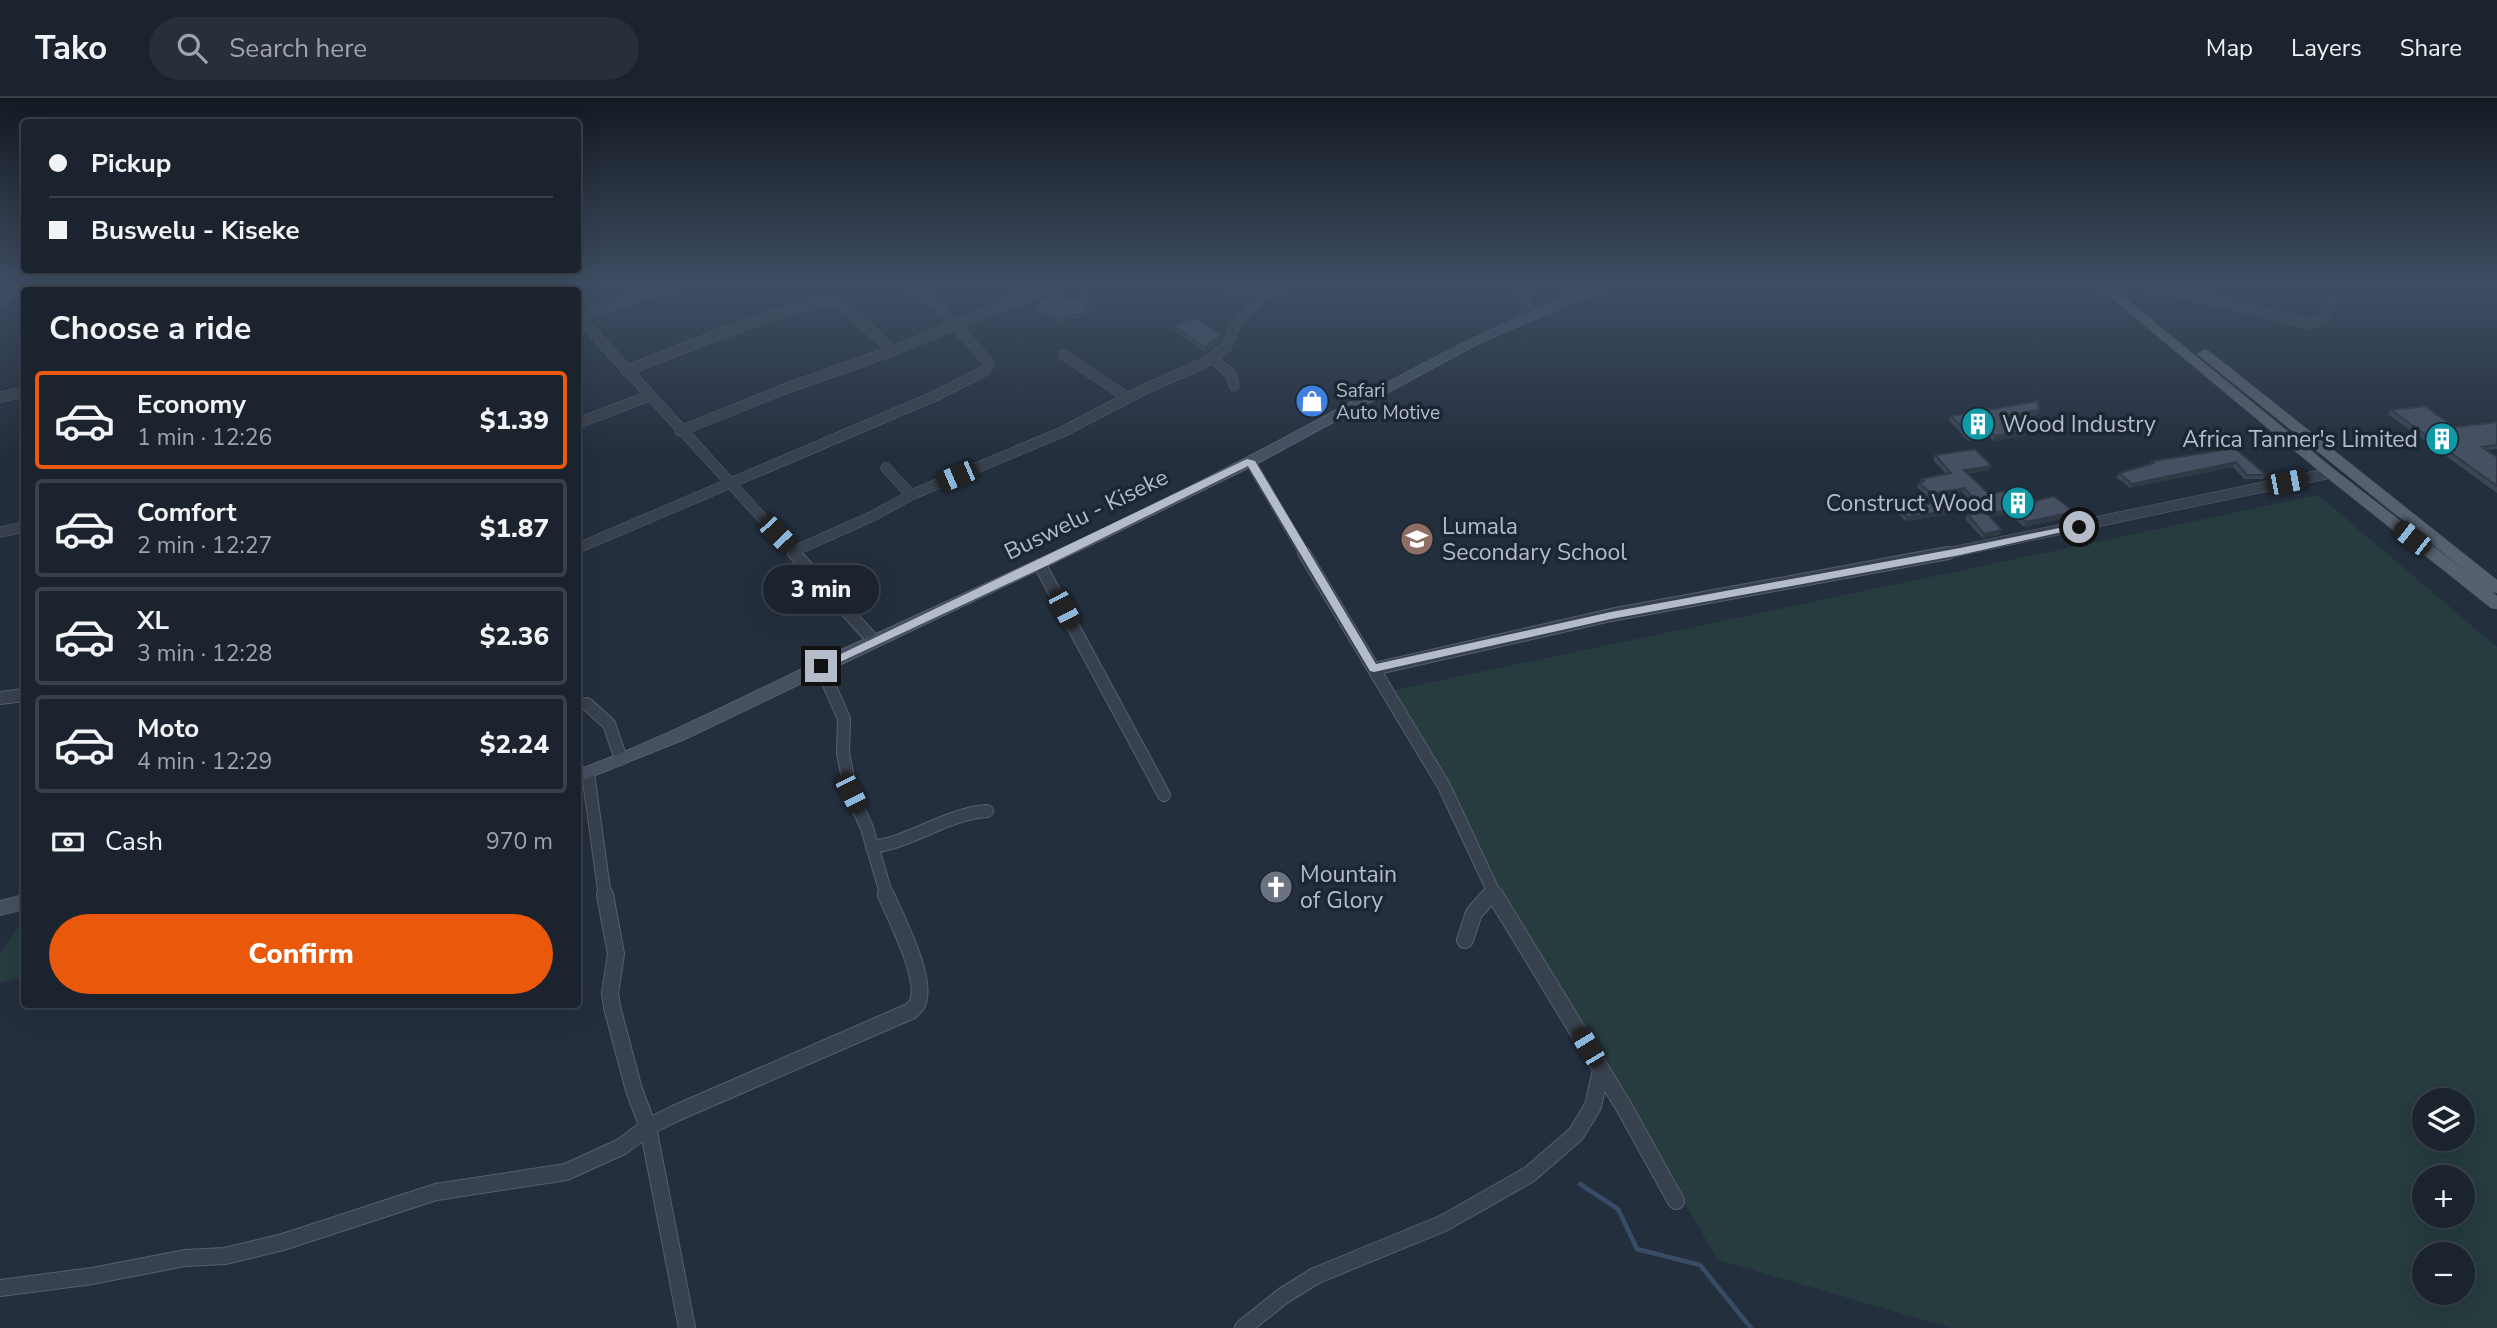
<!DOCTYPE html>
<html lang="en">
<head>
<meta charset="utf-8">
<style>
	:root { --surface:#1b232e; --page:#282f3a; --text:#f1f3f6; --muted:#a0a4aa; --line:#39404a; --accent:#ea580c }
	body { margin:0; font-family:"Nunito Sans",sans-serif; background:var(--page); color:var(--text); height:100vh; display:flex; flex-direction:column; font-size:26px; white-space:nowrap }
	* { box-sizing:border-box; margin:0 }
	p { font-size:23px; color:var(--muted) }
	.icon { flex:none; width:38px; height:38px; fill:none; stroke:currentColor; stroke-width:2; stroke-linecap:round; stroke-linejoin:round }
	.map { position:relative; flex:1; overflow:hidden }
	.details { position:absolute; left:21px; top:189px; width:560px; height:721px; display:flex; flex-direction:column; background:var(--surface); border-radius:7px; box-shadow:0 7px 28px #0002,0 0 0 2px var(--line) }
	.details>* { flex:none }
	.top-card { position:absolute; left:21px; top:21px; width:560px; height:154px; border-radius:7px; box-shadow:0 7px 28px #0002,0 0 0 2px var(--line); display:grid; align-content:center; height:154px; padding:0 28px; background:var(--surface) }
	.buttons { position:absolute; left:2412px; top:990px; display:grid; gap:14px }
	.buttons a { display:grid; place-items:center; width:63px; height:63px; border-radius:50%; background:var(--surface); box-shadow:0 7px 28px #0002,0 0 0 2px var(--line); font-size:35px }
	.end { position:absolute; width:32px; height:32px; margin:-16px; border:9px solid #b4bcc9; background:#111; box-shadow:0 0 0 4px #111 }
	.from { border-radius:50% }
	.bubble { position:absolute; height:49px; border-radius:24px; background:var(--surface); box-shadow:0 7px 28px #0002,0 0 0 2px var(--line); font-size:23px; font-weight:800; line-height:49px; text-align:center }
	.car { position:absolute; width:21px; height:42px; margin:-21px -10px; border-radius:9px; box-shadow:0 0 5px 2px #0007; background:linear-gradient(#222 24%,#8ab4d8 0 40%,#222 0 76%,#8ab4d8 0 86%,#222 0) }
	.top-card b { display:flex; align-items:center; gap:24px; height:66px; font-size:26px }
	.top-card b+b { border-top:2px solid var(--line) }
	.top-card i { width:18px; height:18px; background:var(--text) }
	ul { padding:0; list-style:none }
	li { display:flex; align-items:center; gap:21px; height:98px; margin:0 14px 10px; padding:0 14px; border:4px solid var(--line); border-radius:7px }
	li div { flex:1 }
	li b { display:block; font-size:26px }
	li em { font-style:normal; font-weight:800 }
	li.on { border-color:var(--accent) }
	li>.icon { width:63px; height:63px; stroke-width:1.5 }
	h2 { padding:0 28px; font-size:32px; line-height:84px }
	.pay { display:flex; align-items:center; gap:18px; height:77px; padding:0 28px; font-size:26px }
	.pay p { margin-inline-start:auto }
	.action { display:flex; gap:14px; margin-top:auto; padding:14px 28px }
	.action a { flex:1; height:80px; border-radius:42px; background:var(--accent); color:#fff; font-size:28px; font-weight:800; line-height:80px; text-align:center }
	header { display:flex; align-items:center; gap:42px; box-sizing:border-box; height:98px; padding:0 35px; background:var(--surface); border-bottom:2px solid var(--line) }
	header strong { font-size:33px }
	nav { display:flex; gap:38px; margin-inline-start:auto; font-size:24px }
	.search { width:490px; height:63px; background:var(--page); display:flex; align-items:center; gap:18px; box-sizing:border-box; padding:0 24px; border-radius:38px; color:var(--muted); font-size:26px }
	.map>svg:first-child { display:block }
</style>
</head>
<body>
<header>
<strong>Tako</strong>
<div class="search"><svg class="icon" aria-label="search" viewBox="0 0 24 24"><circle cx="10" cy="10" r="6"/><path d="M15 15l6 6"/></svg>Search here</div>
<nav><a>Map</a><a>Layers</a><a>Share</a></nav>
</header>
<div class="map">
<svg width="2497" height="1230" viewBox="0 0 2497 1230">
	<rect width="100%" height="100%" fill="#242f3e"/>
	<path fill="#263c3f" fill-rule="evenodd" d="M2318,397L2497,549V1230H1951L1718,1162L1498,787L1395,592ZM2424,1003H2462V1041H2424ZM2424,1080H2462V1118H2424ZM2424,1157H2462V1195H2424Z
		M24,820V879L0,885V855Z"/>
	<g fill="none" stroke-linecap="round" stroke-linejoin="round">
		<path stroke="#394c67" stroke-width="4.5" d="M1580,1086L1618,1111L1637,1151L1700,1167L1751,1230"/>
		<defs>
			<path id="minor-far2" d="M546,186L553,192
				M1521,186L1529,216
				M2150,186L2307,226L2323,221L2331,204
				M167,192L169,186
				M408,192L421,186
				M0,203L23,186
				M578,218L796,457
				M579,219L673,186
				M1064,257L1128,300
				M1212,260L1231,276L1234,288
				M626,273C663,259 803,199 835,205C850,208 879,242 892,253
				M0,299L24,294
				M578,325L649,298
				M680,333L779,293L892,253L1056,186
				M1250,363L1305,457
				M886,370L911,397
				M0,434L24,429
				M578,450L935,298L984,273L989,267L987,262L932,204L909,186
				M794,453L873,418L911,397L1060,335L1143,292L1204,265L1226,249L1236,226L1260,201L1284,186
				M1938,457L2330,375"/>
			<path id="minor-far1" d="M794,455L874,543
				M1304,455L1444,688L1496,799
				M1040,467L1164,697
				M821,568L844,621L843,655L851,695L867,730L887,799
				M1374,571L1611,517L1948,455
				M0,600L24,597
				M587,606L609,626L621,661
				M588,675L605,799
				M872,749C913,744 945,716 987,713
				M1488,799L1493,794"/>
			<path id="minor" d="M605,797L616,856L610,895L612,909L634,992L648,1029L687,1230
				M1495,797L1624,1009L1676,1103
				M1465,842L1474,815L1490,797
				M0,1190L92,1178L185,1160L225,1158L283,1144L436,1094L566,1074L621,1049L648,1029L674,1016L911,913C913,910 917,908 918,904C927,880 896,820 886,797
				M1243,1230L1283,1198L1315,1178L1444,1125L1530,1076L1576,1036L1593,1008L1601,972"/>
			<path id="secondary" d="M1599,186H1615L1475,247L1254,367L1103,441L685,641L578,684V672C672,637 761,590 852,547C984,486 1118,427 1248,359C1364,299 1476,231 1599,186Z
				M24,797V811L0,817V803Z"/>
			<path id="primary" d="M2095,186H2108L2335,372L2473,479L2197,256L2204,252L2209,253L2497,482V495L2492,494L2497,498V511L2491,510L2325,378Z"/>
		</defs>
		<use href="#minor-far2" stroke="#565f6c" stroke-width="11"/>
		<use href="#minor-far1" stroke="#565f6c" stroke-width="14"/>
		<use href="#minor" stroke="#565f6c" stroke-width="18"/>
		<use href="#secondary" stroke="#565f6c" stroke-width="2"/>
		<use href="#primary" stroke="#414a57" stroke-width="1"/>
		<use href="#minor-far2" stroke="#38414e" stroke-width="10"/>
		<use href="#minor-far1" stroke="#38414e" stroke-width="12"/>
		<use href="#minor" stroke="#38414e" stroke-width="16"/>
		<use href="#secondary" fill="#465061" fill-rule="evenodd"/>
		<use href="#primary" fill="#56606e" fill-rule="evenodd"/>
	</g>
	<path fill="#3b4654" d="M1218,186H1251L1253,187V192L1239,198Z
		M1073,202L1094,206L1089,209L1090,214L1078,221L1072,219L1062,226L1033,213V209Z
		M1174,228L1221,237V242L1205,254L1174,232Z
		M2391,312L2454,329L2497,324V351L2487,352L2497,359V395L2388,316Z
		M2037,317L2013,321L2026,333L2024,338L1993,343L1990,339L1968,343L1949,322L1951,318Z
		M2235,350L2266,377L2263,381H2244L2233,369L2130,390L2116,379L2119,375L2150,366L2152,363Z
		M1935,357L1992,368L1989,372L1967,376L1989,396L2036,403L2074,414L2072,418L2024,429L2009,416L1990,419L2002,432L1999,437L1982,440L1965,421L1968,417L1981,415L1962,394L1930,401L1917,389L1921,381L1946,376L1933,362Z
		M1900,411L1950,416L1905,423L1898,415Z"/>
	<path fill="#303945" d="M1253,187V192L1239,198V194Z
		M1094,201V206L1085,211L1084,207Z
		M1090,209V214L1078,221L1077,217Z
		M1071,215L1072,219L1062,226L1061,221Z
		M1221,237V242L1205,254V249Z
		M2039,312L2037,317L2007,322L2009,317Z
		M2026,333L2024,338L1993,343L1995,338Z
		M1992,335L1990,339L1968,343L1970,338Z
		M2236,364L2233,369L2130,390L2132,386Z
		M1992,368L1989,372L1962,376L1964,372Z
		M1964,390L1962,394L1930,401L1932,396Z
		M1952,412L1950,416L1905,423L1907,419Z
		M2011,412L2009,416L1986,420L1988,415Z
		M2074,414L2072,418L2024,429L2026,424Z
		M2002,432L1999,437L1982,440L1984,436Z"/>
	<path fill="#455162" stroke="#303945" stroke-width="2" d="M1225,186H1251L1253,187L1239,194Z
		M1056,195L1073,202L1082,197L1094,201L1084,207L1090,209L1077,217L1071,215L1061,221L1033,209Z
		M1195,219L1221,237L1205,249L1174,228Z
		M2038,303L2039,312L2009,317L2026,333L1995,338L1992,335L1970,338L1951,318Z
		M2425,308L2454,329L2497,324V347L2482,349L2497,359V388L2391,312Z
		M2235,350L2266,377H2247L2236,364L2132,386L2119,375L2154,365L2152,363Z
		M1975,351L1992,368L1964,372L1989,396L2022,390L2036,403L2054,398L2074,414L2026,424L2011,412L1988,415L1964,390L1932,396L1919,385L1924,383L1921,381L1951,375L1935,357Z
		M1944,403L1952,412L1907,419L1900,411Z
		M1986,414L2002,432L1984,436L1968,417Z"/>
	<linearGradient id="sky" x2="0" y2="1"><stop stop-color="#141a22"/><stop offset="0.52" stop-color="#3f4d63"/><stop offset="1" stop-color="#3f4d63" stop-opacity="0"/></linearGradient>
	<rect width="2497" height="358" fill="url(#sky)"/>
	<path fill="#b4bcc9" d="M1247,361L1255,363L1376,566L1611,514L1960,450L2079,426L2084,429L1960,457L1611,521L1374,574L1370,573L1248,368L1044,469L825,571L821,572L816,568Z"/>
	<defs>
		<symbol id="shop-disc" viewBox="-11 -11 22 22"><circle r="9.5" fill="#3f7fe0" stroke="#1d2633"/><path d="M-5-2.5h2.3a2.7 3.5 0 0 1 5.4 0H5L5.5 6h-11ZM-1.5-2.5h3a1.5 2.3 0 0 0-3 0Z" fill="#fff"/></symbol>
		<symbol id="building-disc" viewBox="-11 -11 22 22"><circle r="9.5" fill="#0f9aa8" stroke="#1d2633"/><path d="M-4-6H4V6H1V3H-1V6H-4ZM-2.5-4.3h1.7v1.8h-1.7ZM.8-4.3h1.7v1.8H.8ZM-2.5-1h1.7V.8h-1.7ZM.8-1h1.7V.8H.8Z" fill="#fff"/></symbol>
		<symbol id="school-disc" viewBox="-11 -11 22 22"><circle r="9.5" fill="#8d6e63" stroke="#1d2633"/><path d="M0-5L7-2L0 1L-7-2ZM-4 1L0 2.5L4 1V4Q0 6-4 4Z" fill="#fff"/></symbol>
		<symbol id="church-disc" viewBox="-11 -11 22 22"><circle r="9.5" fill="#6b7280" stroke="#1d2633"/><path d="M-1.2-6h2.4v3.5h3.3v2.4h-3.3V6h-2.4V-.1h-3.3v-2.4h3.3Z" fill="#fff"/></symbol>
	</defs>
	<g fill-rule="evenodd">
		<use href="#shop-disc" x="1293" y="284" width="38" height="38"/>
		<use href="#building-disc" x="1959" y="307" width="38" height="38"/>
		<use href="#building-disc" x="2423" y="322" width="38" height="38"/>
		<use href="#building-disc" x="1999" y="386" width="38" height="38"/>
		<use href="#school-disc" x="1398" y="422" width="38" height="38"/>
		<use href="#church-disc" x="1257" y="770" width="38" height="38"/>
	</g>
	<g text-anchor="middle" stroke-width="7" stroke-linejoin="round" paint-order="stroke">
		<g font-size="19" fill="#b4bcc9" stroke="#1d2633" text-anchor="start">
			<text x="1336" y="299">Safari<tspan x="1336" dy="22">Auto Motive</tspan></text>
		</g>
		<g font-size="23" fill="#b4bcc9" stroke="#1d2633" text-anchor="start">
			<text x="2002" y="334">Wood Industry</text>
			<text x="2418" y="349" text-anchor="end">Africa Tanner's Limited</text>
			<text x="1994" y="413" text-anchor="end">Construct Wood</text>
			<text x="1442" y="436">Lumala<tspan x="1442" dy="26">Secondary School</tspan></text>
			<text x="1300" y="784">Mountain<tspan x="1300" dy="26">of Glory</tspan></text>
		</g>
		<g font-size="23" fill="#b4bcc9" stroke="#1d2633">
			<text transform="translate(1086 416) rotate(-26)" y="8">Buswelu - Kiseke</text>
		</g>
	</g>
</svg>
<div class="buttons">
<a><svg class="icon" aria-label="layers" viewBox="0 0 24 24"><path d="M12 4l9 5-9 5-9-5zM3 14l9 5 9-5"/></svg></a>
<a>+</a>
<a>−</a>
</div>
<i class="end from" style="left:2079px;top:429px"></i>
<i class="end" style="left:821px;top:568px"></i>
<div class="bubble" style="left:763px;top:467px;width:116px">3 min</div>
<i class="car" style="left:957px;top:378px;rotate:247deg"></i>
<i class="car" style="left:2287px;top:384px;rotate:79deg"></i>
<i class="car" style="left:777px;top:436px;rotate:136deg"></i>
<i class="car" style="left:2412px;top:440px;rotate:308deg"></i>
<i class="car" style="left:1064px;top:511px;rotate:152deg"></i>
<i class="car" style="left:851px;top:695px;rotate:153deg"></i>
<i class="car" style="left:1588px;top:949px;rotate:329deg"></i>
<div class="top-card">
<b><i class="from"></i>Pickup</b>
<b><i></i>Buswelu - Kiseke</b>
</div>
<section class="details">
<h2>Choose a ride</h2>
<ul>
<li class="on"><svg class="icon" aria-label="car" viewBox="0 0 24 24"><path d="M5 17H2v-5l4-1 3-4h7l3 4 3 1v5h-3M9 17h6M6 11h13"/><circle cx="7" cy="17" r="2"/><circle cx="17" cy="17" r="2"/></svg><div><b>Economy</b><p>1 min · 12:26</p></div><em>$1.39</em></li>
<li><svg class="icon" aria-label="car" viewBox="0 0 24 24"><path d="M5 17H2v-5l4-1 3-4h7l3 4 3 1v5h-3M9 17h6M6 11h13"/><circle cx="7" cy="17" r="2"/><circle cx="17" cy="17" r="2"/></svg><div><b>Comfort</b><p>2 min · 12:27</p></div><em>$1.87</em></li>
<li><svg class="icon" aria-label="car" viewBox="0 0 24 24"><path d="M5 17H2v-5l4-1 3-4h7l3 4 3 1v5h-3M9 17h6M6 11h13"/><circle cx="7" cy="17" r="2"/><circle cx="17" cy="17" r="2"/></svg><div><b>XL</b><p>3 min · 12:28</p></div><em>$2.36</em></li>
<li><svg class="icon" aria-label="car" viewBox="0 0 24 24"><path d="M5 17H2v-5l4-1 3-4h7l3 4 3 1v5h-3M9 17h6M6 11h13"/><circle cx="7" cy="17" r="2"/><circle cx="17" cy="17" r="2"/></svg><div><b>Moto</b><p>4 min · 12:29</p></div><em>$2.24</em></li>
</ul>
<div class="pay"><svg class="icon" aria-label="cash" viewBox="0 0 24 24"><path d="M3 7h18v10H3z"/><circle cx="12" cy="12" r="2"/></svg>Cash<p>970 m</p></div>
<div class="action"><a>Confirm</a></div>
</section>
</div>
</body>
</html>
